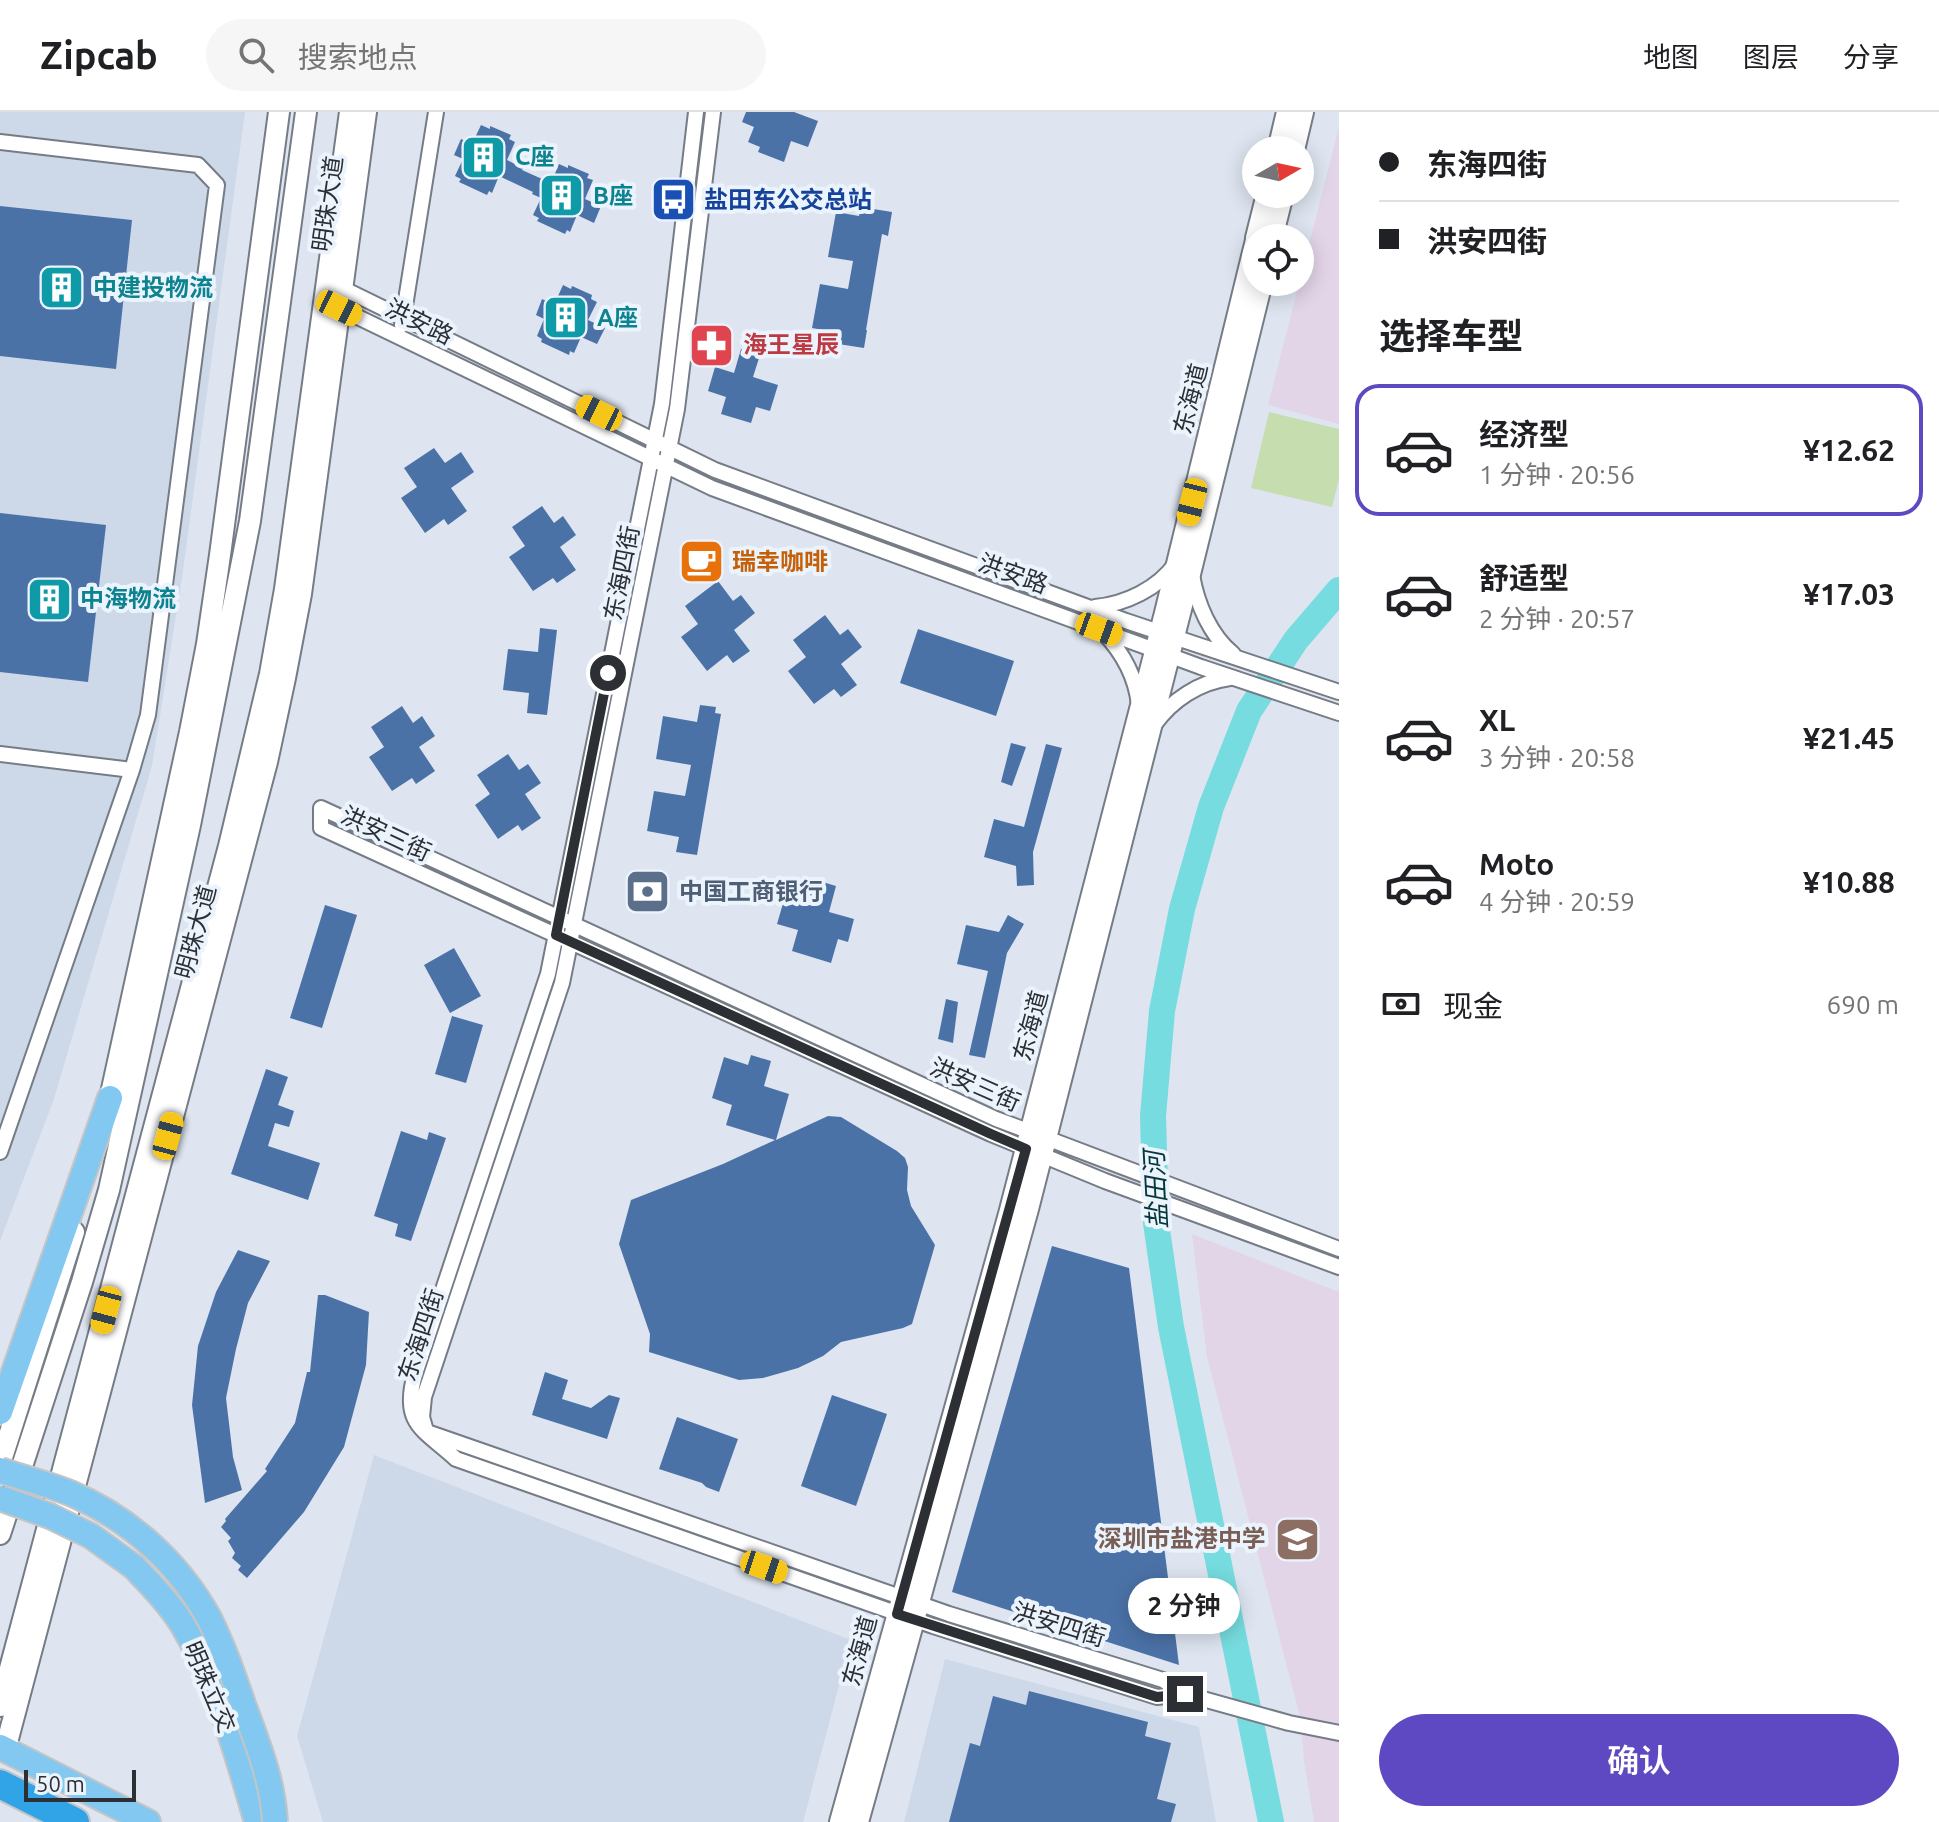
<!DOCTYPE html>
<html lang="zh">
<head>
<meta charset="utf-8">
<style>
	:root { --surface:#fff; --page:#f6f6f6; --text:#202124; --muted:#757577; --line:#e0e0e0; --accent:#5e49c2 }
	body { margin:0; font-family:Ubuntu,"Noto Sans SC",sans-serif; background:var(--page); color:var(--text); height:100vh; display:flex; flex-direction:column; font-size:30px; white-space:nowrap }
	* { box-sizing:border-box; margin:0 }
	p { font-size:26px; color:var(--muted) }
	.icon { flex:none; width:44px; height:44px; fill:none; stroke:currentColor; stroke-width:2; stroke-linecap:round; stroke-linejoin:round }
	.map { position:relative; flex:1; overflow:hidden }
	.panel { display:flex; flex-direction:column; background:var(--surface); width:600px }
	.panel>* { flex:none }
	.banner { display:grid; align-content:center; height:176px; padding:0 40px; background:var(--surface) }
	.needle { width:52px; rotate:81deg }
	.controls { position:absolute; left:1242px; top:24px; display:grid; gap:16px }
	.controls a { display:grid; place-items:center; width:72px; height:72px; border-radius:50%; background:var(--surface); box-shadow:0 4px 20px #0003; font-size:40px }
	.scale { position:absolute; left:24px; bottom:20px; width:112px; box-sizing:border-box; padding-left:8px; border:4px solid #2c2f33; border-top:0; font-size:22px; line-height:28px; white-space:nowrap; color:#2c2f33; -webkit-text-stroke:6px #ebf3fd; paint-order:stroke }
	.end { position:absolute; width:36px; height:36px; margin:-18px; border:10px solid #2c2f33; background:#fff; box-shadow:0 0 0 4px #fff }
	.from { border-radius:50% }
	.bubble { position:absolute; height:56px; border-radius:28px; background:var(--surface); box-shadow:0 4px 20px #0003; font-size:26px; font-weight:600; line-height:56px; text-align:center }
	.car { position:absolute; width:24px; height:48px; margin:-24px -12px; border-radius:10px; box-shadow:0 0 6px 2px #0007; background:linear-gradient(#f5c518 24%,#345 0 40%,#f5c518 0 76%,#345 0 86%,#f5c518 0) }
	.banner b { display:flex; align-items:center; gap:28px; height:76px; font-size:30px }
	.banner b+b { border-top:2px solid var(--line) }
	.banner i { width:20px; height:20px; background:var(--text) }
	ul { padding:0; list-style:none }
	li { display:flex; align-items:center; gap:24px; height:132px; margin:0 16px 12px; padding:0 24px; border:4px solid transparent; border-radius:24px }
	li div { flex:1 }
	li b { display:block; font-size:30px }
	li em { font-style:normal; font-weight:600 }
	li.on { border-color:var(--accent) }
	li>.icon { width:72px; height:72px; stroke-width:1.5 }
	h2 { padding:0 40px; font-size:36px; line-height:96px }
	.pay { display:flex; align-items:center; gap:20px; height:88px; padding:0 40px; font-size:30px }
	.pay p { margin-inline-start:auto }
	.cta { display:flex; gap:16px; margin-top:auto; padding:16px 40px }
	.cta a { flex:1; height:92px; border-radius:48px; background:var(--accent); color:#fff; font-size:32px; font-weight:600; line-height:92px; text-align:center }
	header { display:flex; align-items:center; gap:48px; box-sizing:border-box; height:112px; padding:0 40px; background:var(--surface); border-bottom:2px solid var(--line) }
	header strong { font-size:38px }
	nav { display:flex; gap:44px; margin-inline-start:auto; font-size:28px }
	.search { width:560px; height:72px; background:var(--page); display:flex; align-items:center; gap:20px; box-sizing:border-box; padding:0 28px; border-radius:44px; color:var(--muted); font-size:30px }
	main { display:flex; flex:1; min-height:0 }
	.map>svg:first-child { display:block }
</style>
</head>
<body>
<header>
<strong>Zipcab</strong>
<div class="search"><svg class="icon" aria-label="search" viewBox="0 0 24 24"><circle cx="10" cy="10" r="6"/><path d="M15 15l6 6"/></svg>搜索地点</div>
<nav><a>地图</a><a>图层</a><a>分享</a></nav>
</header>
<main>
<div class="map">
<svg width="1339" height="1710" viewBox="0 0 1339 1710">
	<rect width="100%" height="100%" fill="#dee5f0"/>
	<path fill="#cdd9e9" d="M0,0H245L182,466L152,654L54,987L0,1129Z
		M374,1343L851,1528L803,1710H323L297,1624Z
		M945,1547L1199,1615L1216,1710H904Z"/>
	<path fill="#e3d5e8" d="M1339,15V312L1268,293Z
		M1192,1122L1339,1180V1710H1314L1304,1649L1301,1609L1207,1245Z"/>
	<path fill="#c6deaf" d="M1269,300L1339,317V367L1332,395L1251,376Z"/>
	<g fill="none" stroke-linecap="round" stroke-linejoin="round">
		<path stroke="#76dcdf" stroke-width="26" d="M1271,1710L1171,1215L1156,1111L1153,1004L1162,899L1182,797L1211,695L1249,599L1296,528L1339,478"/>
	</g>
	<path fill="#4b72a7" d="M746,0H794L818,9L808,35L791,29L784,50L758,40L760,35L748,30L754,15L742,10Z
		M481,13L490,17V14L511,23L509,27L515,30L507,48L523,56L522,58L551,71L559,52L568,56V53L589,62L587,66L593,68L585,87L601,94L594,111L577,103L570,120L567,118L565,122L537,109L539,106L533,103L541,86L532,82L533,80L499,64L492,81L489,79L487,83L459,70L461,67L455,64L463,47L454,43L461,27L472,32Z
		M0,94L132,108L116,257L0,244Z
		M861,95L892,100L888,124L882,122L866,218H867L864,236L832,231L834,220L812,216L820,172L848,177L853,149L828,145L836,100L859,104Z
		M563,173L571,177L572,174L592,183L591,187L597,190L588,208L605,216L597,232L581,225L574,241L570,239L569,243L541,230L542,227L537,224L544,207L536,203L542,187L554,193Z
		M741,237L760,243L753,265L778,273L770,299L756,295L751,311L721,302L726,285L708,279L715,255L734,261Z
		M434,336L445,351L461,340L474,360L451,376L467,399L448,413L444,407L425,421L401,386L417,375L404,356Z
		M542,394L554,411L563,404L576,423L560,435L576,458L557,471L553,466L533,479L509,445L525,434L512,415Z
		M0,401L106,413L88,570L0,560Z
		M718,469L733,489L741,483L755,501L734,518L750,539L733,551L727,543L707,559L681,525L698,512L685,494Z
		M825,503L840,523L848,517L862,535L841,552L857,573L841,585L834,577L814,592L788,559L806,545L793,528Z
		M540,516L557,518L547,603L527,601L529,581L503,578L508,537L538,540Z
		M918,517L1014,549L996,604L900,571Z
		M700,593L716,595L715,601L721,602L697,743L676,740L679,725L647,719L654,679L685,684L691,653L656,647L663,604L697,610Z
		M402,594L413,611L422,604L435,624L419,635L435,659L416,672L412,666L392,679L369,645L384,635L371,615Z
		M1011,631L1026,635L1012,674L1001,670Z
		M1046,632L1062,636L1033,740L1034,773L1017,774L1016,754L984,745L994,707L1024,715Z
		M508,642L519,658L528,652L541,671L525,682L541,706L522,719L518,713L498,727L475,693L490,682L477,663Z
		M816,768L836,774L829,800L854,807L848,830L838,827L831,851L792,839L798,818L777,812L789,771L813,778Z
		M325,793L357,803L322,916L290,906Z
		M1008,803L1024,812L1007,841L985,946L969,943L988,859L957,852L966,813L999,820Z
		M454,836L481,884L450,901L424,853Z
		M946,887L958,890L953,931L938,927Z
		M452,904L483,913L466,971L435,962Z
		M751,943L771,949L764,974L789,982L776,1028L828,1004L841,1005L897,1039L905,1046L908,1055L907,1078L911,1094L935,1133L912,1212L903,1216L841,1230L823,1244L798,1256L763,1266L739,1268L649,1240L650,1222L619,1132L631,1088L723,1052L775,1028L726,1013L732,993L712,986L724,945L748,953Z
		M266,957L288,965L278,993L294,999L289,1015L275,1011L268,1034L320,1051L308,1088L231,1062Z
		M401,1019L427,1028L429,1020L446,1026L411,1129L395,1124L398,1112L374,1104Z
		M1052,1134L1129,1156L1179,1553L952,1480Z
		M238,1138L270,1149L248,1191L236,1237L226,1286L233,1345L242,1378L205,1391L192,1293L198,1234L216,1180Z
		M318,1183H325L369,1200L366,1253L344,1335L304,1400L247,1466L238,1458L241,1454L232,1446L235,1441L228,1429L231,1426L221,1415L226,1409L225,1407L267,1359L265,1357L295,1311L307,1260H310Z
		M545,1260L568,1268L562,1287L591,1296L609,1283L620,1286L607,1327L532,1303Z
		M832,1283L887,1302L856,1394L801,1374Z
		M677,1305L738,1327L719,1380L706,1375L702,1371L659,1357Z
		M1029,1579L1148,1610L1145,1624L1171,1631L1157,1687L1176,1692L1171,1710H949L970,1631L980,1634L993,1584L1026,1593Z"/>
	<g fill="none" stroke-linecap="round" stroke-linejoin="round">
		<defs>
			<path id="street" d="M696,0L662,292L548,862L415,1262C401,1312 423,1317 456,1347L933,1514L1157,1585L1185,1582
				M0,30L198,53L217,73L148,603L132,658L0,1040
				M336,177L342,176L715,358L1126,509L1339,580
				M334,191L339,196L712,376L1201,555L1339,601
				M402,213L436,0
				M1192,463C1197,492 1210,523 1233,542
				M1095,495C1125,492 1158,477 1176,451
				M1103,520C1122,540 1136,565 1139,593
				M1154,613C1172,588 1199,570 1230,566
				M0,642L132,658
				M1339,1137L996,1007L321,696V716L991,1022L1105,1069L1339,1155
				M426,1319L422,1305L424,1285L562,871L677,297L713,0
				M430,1321L949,1502L1163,1568L1185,1582L1289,1611L1339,1621"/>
			<path id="secondary" d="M1278,38L1287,0
				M1294,38L1303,0
				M1256,126L1267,82
				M1272,126L1283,82
				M107,1000L190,620L207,532L220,443L279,0
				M0,1352L74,1120
				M0,1422L82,1170L109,1078L190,713L250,409L306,0
				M0,1594L229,734L270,562L285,477L350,0
				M5,1638L267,650L285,566L301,482L366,0
				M840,1710L1009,1102L1165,501L1256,128
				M858,1710L1028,1097L1191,458L1262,170"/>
			<path id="primary" d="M0,1300L110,986
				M134,1455C151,1473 169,1491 182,1512C219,1573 237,1643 257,1710
				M0,1635L148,1710"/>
			<path id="highway" d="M0,1672L75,1710"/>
		</defs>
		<use href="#street" stroke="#757c85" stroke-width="18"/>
		<use href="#secondary" stroke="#757c85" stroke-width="24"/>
		<use href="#primary" stroke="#c4c5c6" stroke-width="28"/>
		<use href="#highway" stroke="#c4c5c6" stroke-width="32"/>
		<use href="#street" stroke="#fff" stroke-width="14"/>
		<use href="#secondary" stroke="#fff" stroke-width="20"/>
		<use href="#primary" stroke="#83c8f1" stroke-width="24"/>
		<use href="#highway" stroke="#31a4e8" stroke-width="28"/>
		<defs>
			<path id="primary-bridge" d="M0,1358C23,1366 47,1372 70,1381C129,1406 178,1450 209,1506C223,1534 233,1563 243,1592C257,1630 273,1669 275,1710
				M0,1386L50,1404L91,1424L134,1455"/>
		</defs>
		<use href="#primary-bridge" stroke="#c4c5c6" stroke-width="28" stroke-linecap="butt"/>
		<use href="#primary-bridge" stroke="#83c8f1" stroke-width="24"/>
	</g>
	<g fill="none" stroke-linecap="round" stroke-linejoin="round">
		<path stroke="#2c2f33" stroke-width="10" d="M608,561L556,823L991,1022L1026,1037L897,1502L1157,1585L1185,1582"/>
	</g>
	<defs>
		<symbol id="building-square" viewBox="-11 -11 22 22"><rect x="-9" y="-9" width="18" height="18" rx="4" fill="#0f9aa8" stroke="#ebf3fd"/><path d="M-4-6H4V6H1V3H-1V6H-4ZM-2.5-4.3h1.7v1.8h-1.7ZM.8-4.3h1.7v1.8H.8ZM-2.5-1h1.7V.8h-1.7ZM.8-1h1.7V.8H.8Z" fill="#fff"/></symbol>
		<symbol id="bus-square" viewBox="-11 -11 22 22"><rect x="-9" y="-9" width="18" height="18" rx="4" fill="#1a4fb4" stroke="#ebf3fd"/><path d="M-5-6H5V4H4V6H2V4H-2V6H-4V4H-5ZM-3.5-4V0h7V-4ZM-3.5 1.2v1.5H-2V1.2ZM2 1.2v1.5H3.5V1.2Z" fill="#fff"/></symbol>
		<symbol id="pharmacy-square" viewBox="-11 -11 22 22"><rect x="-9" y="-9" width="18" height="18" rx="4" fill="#e0444e" stroke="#ebf3fd"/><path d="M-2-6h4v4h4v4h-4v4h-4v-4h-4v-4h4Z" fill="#fff"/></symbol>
		<symbol id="cafe-square" viewBox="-11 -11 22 22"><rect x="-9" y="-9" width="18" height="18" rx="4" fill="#e8710a" stroke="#ebf3fd"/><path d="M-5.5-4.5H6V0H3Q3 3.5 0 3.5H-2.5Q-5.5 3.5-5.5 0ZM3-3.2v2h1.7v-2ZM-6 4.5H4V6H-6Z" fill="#fff"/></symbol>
		<symbol id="bank-square" viewBox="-11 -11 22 22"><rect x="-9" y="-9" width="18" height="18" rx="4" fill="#5c6f8a" stroke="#ebf3fd"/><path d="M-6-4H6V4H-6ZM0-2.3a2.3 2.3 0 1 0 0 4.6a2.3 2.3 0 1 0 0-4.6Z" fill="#fff"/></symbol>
		<symbol id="school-square" viewBox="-11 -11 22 22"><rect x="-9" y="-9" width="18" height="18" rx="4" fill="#8d6e63" stroke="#ebf3fd"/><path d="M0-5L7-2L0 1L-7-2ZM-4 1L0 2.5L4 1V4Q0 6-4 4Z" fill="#fff"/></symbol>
	</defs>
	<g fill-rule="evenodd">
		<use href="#building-square" x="458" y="20" width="51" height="51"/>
		<use href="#building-square" x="536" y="58" width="51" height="51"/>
		<use href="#bus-square" x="648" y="62" width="51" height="51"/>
		<use href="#building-square" x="36" y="150" width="51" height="51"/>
		<use href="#building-square" x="540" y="180" width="51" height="51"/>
		<use href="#pharmacy-square" x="686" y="208" width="51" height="51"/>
		<use href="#cafe-square" x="676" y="424" width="51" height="51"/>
		<use href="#building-square" x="24" y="462" width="51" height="51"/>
		<use href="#bank-square" x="622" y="754" width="51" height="51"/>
		<use href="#school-square" x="1272" y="1402" width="51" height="51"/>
	</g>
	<g text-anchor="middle" stroke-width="8" stroke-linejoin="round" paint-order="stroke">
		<g font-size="24" font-weight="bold" fill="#0d838f" stroke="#ebf3fd" text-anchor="start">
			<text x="515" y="53">C座</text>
			<text x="593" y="92">B座</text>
			<text x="93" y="184">中建投物流</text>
			<text x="597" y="214">A座</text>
			<text x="80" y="495">中海物流</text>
		</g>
		<g font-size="24" font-weight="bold" fill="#164399" stroke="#ebf3fd" text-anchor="start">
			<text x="704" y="96">盐田东公交总站</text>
		</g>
		<g font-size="24" fill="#2c2f33" stroke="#ebf3fd">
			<text transform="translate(328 92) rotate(-82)" y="8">明珠大道</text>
			<text transform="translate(419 210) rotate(26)" y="8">洪安路</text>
			<text transform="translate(1191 287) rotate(-76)" y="8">东海道</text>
			<text transform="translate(622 461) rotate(-79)" y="8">东海四街</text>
			<text transform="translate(1013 462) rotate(20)" y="8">洪安路</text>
			<text transform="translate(386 722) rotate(25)" y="8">洪安三街</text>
			<text transform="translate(196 820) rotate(-75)" y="8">明珠大道</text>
			<text transform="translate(1031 914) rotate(-75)" y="8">东海道</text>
			<text transform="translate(975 973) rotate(24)" y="8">洪安三街</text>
			<text transform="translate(421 1223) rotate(-72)" y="8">东海四街</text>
			<text transform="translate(1059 1513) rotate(17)" y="8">洪安四街</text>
			<text transform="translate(860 1539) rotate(-75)" y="8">东海道</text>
			<text transform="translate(209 1575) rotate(67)" y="8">明珠立交</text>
		</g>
		<g font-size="24" font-weight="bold" fill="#be3a42" stroke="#ebf3fd" text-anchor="start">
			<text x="743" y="241">海王星辰</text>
		</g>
		<g font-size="24" font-weight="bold" fill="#c56008" stroke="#ebf3fd" text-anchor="start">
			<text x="732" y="458">瑞幸咖啡</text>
		</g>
		<g font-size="24" font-weight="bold" fill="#4e5e75" stroke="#ebf3fd" text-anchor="start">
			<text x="679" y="788">中国工商银行</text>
		</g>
		<g font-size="24" font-weight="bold" fill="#785e54" stroke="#ebf3fd" text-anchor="end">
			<text x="1266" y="1435">深圳市盐港中学</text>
		</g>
		<g font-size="26" font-style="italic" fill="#043739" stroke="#ebf3fd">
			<text transform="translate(1156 1078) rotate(-93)" y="9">盐田河</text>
		</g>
	</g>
</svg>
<div class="controls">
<a><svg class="needle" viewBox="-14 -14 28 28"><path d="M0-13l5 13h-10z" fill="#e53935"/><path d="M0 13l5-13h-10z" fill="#757577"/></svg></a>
<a><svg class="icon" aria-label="locate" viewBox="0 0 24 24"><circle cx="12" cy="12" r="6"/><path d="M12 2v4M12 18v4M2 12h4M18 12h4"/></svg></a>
</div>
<div class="scale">50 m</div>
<i class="end from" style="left:608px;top:561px"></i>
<i class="end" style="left:1185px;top:1582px"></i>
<div class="bubble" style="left:1128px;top:1466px;width:112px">2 分钟</div>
<i class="car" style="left:339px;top:196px;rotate:116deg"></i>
<i class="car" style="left:599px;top:301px;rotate:296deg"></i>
<i class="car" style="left:1192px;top:390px;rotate:194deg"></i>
<i class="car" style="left:1099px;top:517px;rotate:110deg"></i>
<i class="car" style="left:168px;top:1024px;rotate:15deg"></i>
<i class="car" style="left:106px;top:1198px;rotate:195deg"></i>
<i class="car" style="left:764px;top:1455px;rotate:109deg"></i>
</div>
<section class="panel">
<div class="banner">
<b><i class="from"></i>东海四街</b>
<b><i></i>洪安四街</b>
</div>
<h2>选择车型</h2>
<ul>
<li class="on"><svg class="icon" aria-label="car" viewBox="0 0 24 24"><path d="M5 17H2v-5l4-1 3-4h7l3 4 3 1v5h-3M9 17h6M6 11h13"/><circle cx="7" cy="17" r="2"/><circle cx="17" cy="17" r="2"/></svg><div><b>经济型</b><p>1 分钟 · 20:56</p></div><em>¥12.62</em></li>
<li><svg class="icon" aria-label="car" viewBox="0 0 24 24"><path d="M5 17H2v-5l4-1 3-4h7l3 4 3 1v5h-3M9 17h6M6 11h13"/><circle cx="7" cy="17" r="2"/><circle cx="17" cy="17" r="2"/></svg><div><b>舒适型</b><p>2 分钟 · 20:57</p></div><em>¥17.03</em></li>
<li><svg class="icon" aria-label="car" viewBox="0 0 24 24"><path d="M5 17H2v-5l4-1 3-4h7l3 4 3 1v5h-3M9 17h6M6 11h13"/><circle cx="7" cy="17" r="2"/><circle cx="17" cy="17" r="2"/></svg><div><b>XL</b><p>3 分钟 · 20:58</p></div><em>¥21.45</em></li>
<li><svg class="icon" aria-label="car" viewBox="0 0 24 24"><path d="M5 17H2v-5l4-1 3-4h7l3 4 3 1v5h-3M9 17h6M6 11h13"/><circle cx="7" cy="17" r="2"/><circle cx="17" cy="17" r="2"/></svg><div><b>Moto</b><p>4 分钟 · 20:59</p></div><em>¥10.88</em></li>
</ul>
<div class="pay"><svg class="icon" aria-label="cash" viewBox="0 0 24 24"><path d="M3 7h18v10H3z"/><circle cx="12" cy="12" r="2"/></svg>现金<p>690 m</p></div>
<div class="cta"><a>确认</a></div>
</section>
</main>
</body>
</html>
